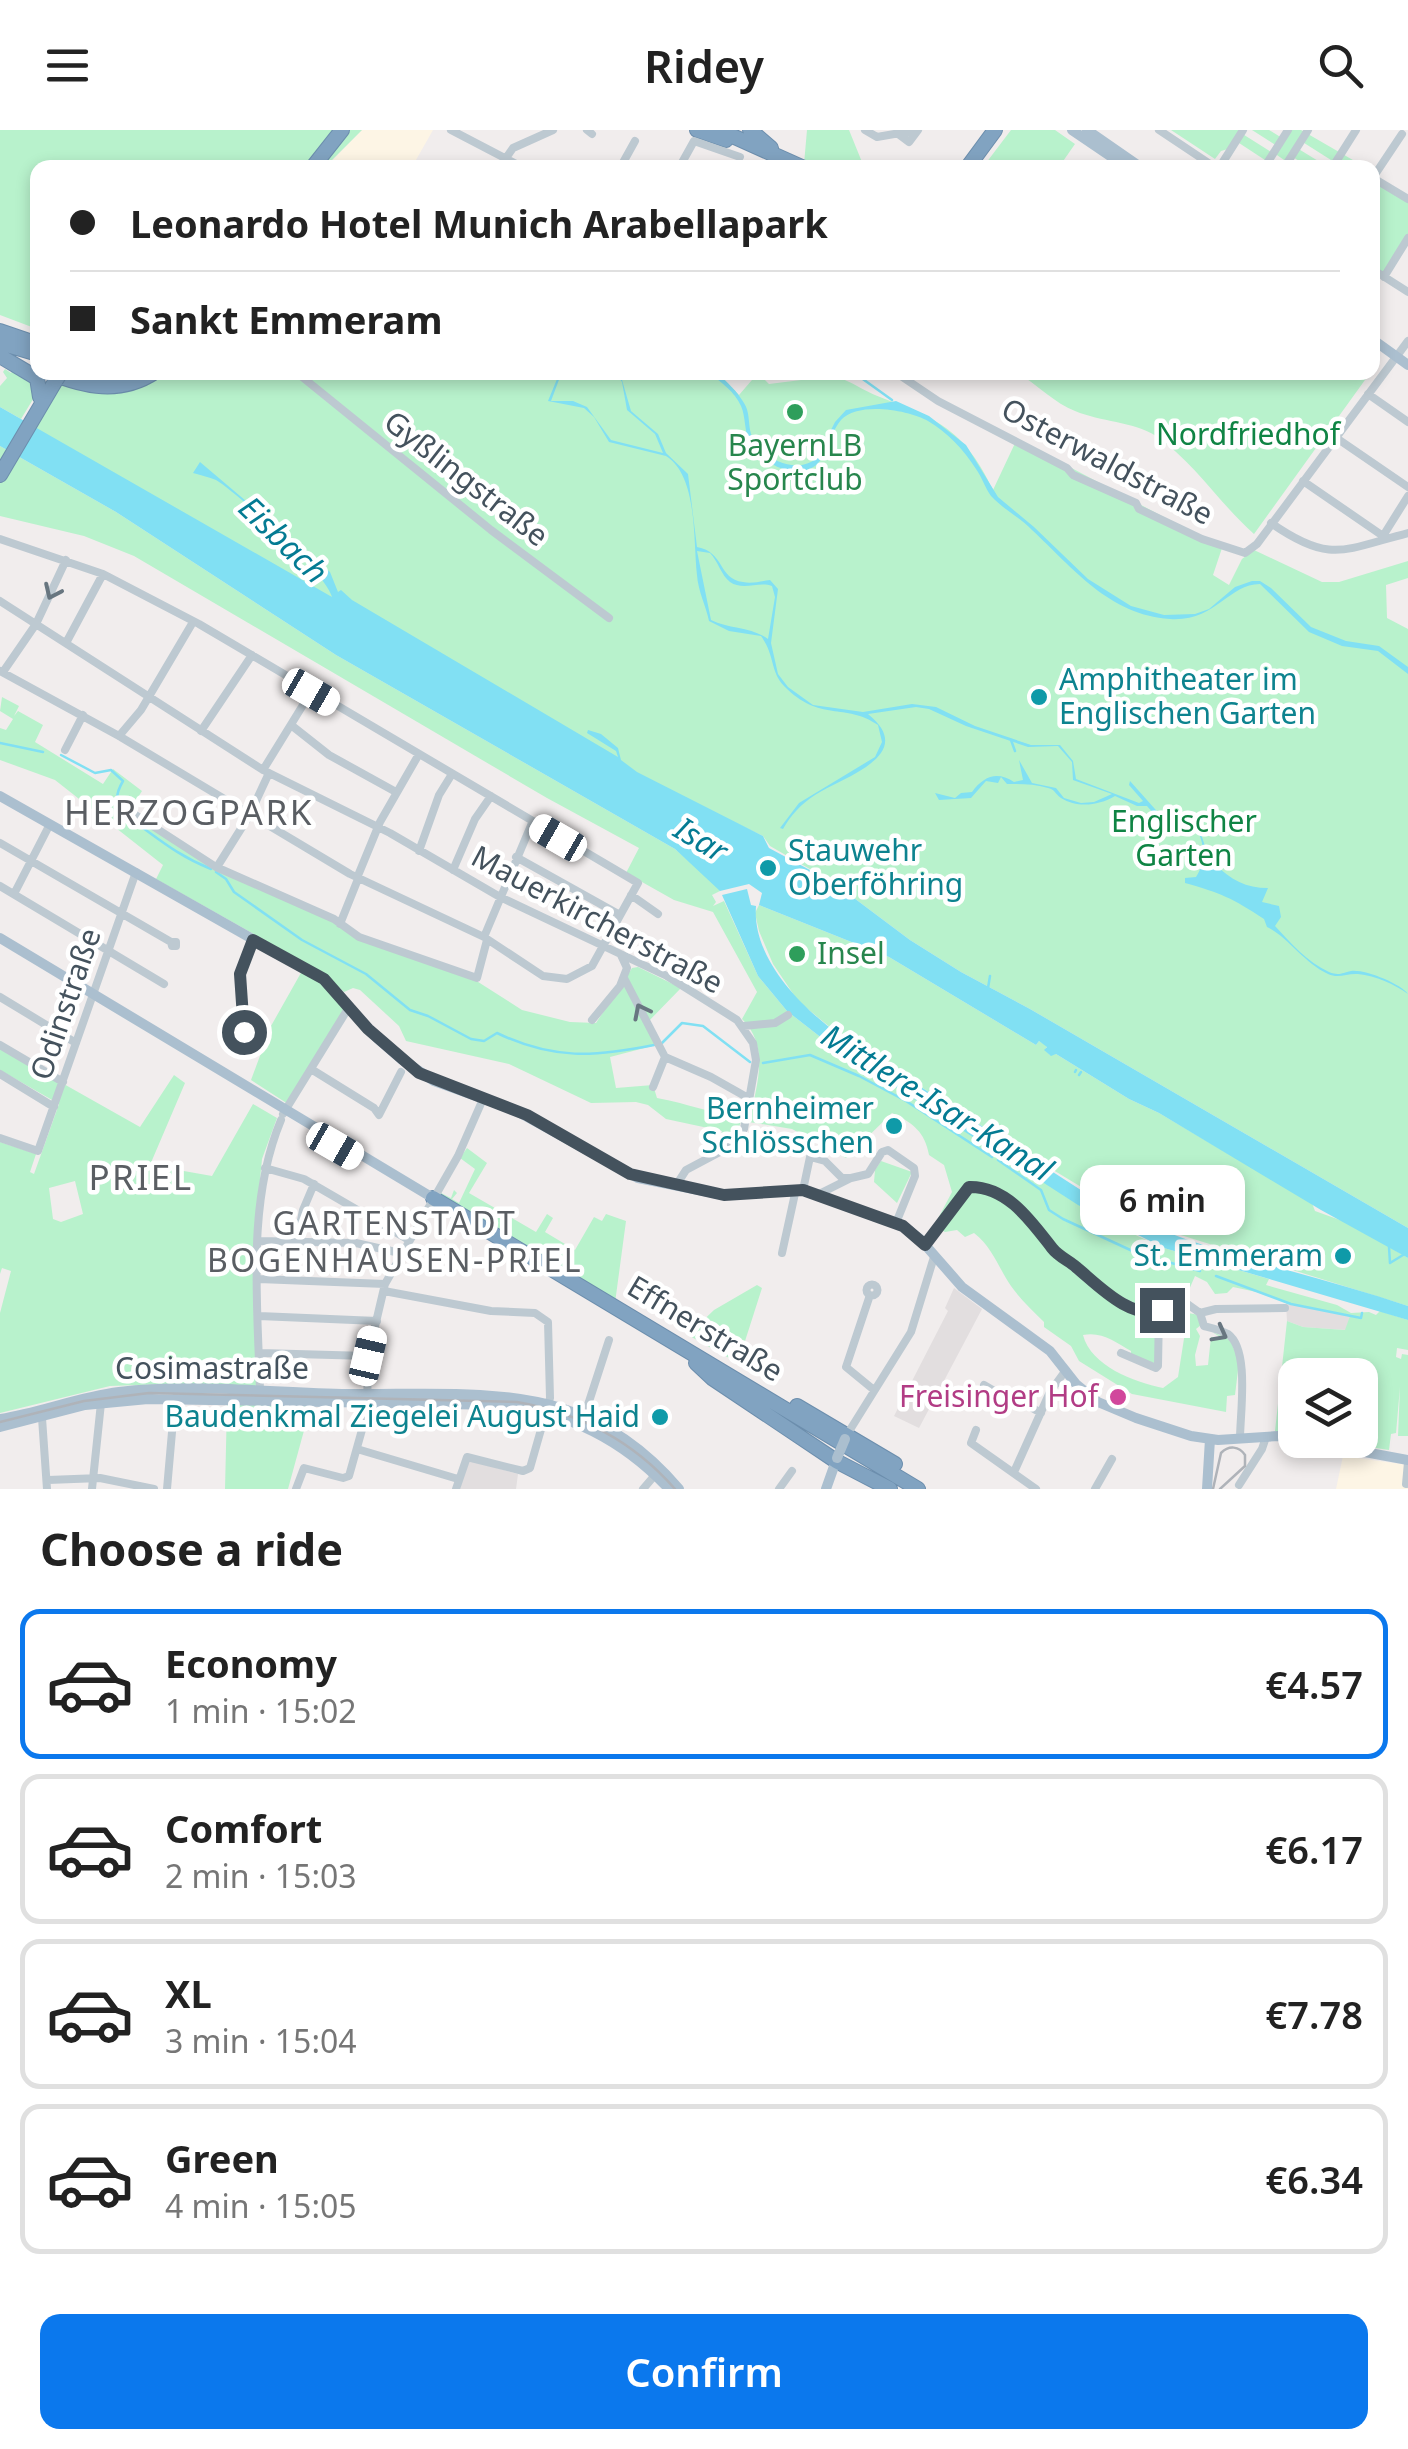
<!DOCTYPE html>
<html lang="en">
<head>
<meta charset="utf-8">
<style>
	:root { --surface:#fff; --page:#f6f6f6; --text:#222; --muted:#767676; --line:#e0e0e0; --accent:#0b78ed }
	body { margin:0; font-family:"Noto Sans",sans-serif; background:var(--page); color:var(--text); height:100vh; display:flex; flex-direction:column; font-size:38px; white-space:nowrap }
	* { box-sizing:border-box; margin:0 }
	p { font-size:32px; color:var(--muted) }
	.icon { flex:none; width:55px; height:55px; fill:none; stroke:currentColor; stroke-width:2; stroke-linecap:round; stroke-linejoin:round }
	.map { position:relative; height:1359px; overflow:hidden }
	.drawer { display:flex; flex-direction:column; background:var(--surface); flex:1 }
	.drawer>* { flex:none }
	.top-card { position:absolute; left:30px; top:30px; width:1350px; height:220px; border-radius:20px; box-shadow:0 5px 15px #0003; display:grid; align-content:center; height:220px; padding:0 40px; background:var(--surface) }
	.controls { position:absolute; left:1278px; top:1228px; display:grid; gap:20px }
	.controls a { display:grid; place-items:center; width:100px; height:100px; border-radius:20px; background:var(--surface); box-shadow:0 5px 15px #0003; font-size:50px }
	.end { position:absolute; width:45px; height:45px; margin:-22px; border:12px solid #44525d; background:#fff; box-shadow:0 0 0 5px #fff }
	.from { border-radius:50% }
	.bubble { position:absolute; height:70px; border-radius:20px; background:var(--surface); box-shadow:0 5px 15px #0003; font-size:32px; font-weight:600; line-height:70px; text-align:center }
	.car { position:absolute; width:30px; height:60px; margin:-30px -15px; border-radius:12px; box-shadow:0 0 8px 2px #0007; background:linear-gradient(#fff 24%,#345 0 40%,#fff 0 76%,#345 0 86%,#fff 0) }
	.top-card b { display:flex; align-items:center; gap:35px; height:95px; font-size:38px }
	.top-card b+b { border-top:2px solid var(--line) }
	.top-card i { width:25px; height:25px; background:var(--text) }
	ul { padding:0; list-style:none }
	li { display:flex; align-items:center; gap:30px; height:150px; margin:0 20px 15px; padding:0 20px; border:5px solid var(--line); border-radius:20px }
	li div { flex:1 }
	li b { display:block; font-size:38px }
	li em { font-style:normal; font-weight:600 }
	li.active { border-color:var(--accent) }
	li>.icon { width:90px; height:90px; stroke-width:1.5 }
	h2 { padding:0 40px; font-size:45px; line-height:120px }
	.primary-button { display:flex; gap:20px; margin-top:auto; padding:20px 40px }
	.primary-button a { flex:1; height:115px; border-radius:20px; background:var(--accent); color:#fff; font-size:40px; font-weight:600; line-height:115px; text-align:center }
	header { display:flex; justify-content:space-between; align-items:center; height:130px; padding:0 40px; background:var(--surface); font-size:45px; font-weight:600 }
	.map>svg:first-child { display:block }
</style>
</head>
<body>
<header><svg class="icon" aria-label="menu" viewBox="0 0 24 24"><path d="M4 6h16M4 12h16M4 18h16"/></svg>Ridey<svg class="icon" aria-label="search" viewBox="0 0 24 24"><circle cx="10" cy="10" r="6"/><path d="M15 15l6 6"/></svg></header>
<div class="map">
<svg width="1408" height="1359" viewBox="0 0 1408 1359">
	<rect width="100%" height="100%" fill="#f1eded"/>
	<path fill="#fdf5e5" d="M362,0H433L412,37L325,38Z
		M1343,1326L1408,1335V1359H1336Z"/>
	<path fill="#e2dedf" d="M954,1158L982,1179L919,1298L894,1286L948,1181L945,1178Z
		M1286,1173L1351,1186L1346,1200L1303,1197L1287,1191Z
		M468,1330L518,1344L516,1359H460Z"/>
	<path fill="#b8f2cc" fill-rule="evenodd" d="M0,0H362L325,37L38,38L37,199L0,185Z
		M807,0H849L864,37H814L804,34Z
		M1011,0H1055L1075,14L1059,37H983Z
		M1171,0H1240L1228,19L1221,21L1215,29Z
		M1252,0H1269L1282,8L1285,0H1301L1365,37H1342L1301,11L1297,18L1328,37H1309L1291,26L1287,32L1295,37H1284L1287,32L1274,23L1268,32L1236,11L1241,3L1273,23L1277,16Z
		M1372,43L1408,72V104L1383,144L1373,138Z
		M14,238L33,250L35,266L21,289L0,277V256L7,248L3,242L5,239L11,243Z
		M717,242L739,265L758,243L769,254L801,250L805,243C847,243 850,256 885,269C941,290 966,303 993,360L1017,309L1222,418L1213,445L1229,455L1242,429L1254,420L1322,452H1339L1408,431V448L1386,455L1387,488L1408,499V1098L1030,879L961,842L910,810L834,753L770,716L763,706L634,644L32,299L65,243Z
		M1018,243H1370L1254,404C1219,373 1194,332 1156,306C1132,291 1101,292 1075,281C1056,274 1036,254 1018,243Z
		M0,316L116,382L336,525L675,719L719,758L720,761L712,765L716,772L713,776L724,771L758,846L787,881L832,916L1105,1091L1164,1118L1269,1149L1266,1155L1337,1175L1351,1183L1369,1182L1376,1185L1380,1181L1408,1190V1220L1397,1218L1396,1227L1401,1229L1402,1224L1408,1225V1306H1398L1400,1257L1396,1303L1391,1304L1389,1320L1324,1310H1360V1245H1295V1304L1275,1301L1287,1191L1303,1197L1345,1200L1350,1186L1286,1173L1266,1164L1233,1157L1227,1163L1215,1164L1207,1152L1195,1146L1185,1169L1160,1176L1157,1234L1131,1226V1221C1116,1212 1101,1201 1083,1205C1091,1236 1134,1252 1163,1258L1178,1247L1188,1183L1199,1185L1201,1195L1196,1199L1200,1206L1195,1225L1196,1236L1208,1235L1211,1207L1222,1208L1212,1202L1230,1209L1239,1232L1235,1265L1227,1266L1226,1282L1132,1264L1079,1231L1071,1216L1044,1197V1192C1032,1180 1020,1169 1011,1156C998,1137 993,1118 974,1103L965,1107L957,1100L945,1102L934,1096L952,1062L944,1035L929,1025C925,1002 913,993 892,983L846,1028L792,999L749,992C756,958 771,917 742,889L757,862L713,782L674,770L626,743L639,718L547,668L134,426L84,406L0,386Z
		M2,567L19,576L14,586L18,581L43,595L35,612L103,654L113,639L142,661L128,683L224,744L333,790L359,808L475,850L522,880L570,892L596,893L632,838L638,837L681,858L646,894L656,915L610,927L616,958L653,955L657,968C687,973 713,985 743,986L735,1008L711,1024L708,1020L718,1013L722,1001L666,989L648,975L636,972L591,973L509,934L406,911L399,896L360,860L353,858L344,862L325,844L156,749L163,735L55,650L0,630V598L6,600L13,589L0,581Z
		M759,775L889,827L1036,915L1039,911L1047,916L1045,920L1050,925L1056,924L1129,969L1159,983L1312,1073L1315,1081L1351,1094L1408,1128V1176L1139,1092L1002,1009L837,903L798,871L773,834L759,801L755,783Z
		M302,841L322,852L345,881L288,974L251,950L271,896Z
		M0,918L140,997L174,945L185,953L150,1035L212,1046L253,974L277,988L262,1029L258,1071L257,1257L167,1254L110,1256L0,1283V1183L11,1141L2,1138L0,1144V1012L36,1024L30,1042L34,1044L59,974L0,940ZM75,1051L83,1084L61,1092L53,1089L49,1058Z
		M467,1018L487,1033L469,1063L536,1102L547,1084L553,1088L545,1102L575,1120L594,1087L602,1091L606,1084L626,1091L615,1173L441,1069L439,1062L451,1068L454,1060L457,1063L452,1069L459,1073L475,1039L460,1028Z
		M881,1031L912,1042L897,1073L874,1052L875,1040Z
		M757,1155L762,1158L738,1233L688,1205L714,1180Z
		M227,1275H311L288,1359H225Z"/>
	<path fill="#81e0f3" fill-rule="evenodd" d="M505,243C522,247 539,242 557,243L560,247L551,271H573L587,277L611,310L663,323L655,304L627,280L622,252L616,243H620L631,281L658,304L666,323L688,344L697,417C725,422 718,449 743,452C752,454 762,451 770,450L778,459L771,513L778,544L788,557L813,575L863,582L912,574L936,577L975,596L1031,615H1060L1073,631L1076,649L1139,673L1143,671L1129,655L1130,651L1163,688L1177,692L1188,687L1197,692L1211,734H1215C1231,750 1246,758 1268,758L1262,772L1279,776L1281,787L1275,796C1291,813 1307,832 1329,842C1339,846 1342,843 1351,841C1365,839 1401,854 1408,864C1394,854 1376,846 1358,844C1347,843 1339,849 1328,844C1304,833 1288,807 1267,797L1264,789C1232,768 1221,763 1185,753V748L1196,747C1208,729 1204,710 1193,692C1170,688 1169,701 1147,676H1137L1115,666C1098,676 1077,678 1061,668C1054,663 1056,660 1048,658C1034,654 1022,654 1007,654L1001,647L998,653L986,651L971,668L939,670L935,663L955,668L961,663L972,662C984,646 997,641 1014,652L1023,650L1019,630L1032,653L1056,658L1064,668L1081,673L1094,672L1112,664L1073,650L1072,632L1058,616L1028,617L966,596L929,579L916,577L868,584C919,625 843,647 815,665C801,674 791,685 783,699L780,698L799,673L875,627L882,612L878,595C845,572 820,593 784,556C770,541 775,525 761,506L729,501L709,491C706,476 698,461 697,445C693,410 698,346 666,326L609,312L594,287L584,278L548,271L557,249L553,243L524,248ZM697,421L710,423C718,431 721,445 730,452C743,461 759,451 772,456L775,467L768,509C752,497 729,499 711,490Z
		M709,243H717C727,252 737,261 744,273C750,282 748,293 751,304C760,328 796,346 817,328L835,292L846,280L896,271L929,286L966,315L998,367L1034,397L1088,449L1131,476L1164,485L1195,484L1209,479L1235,457L1252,451H1260L1271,458L1311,497L1346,511L1379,516L1408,537V544L1378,521L1342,516L1309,502L1260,454C1228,454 1216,492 1170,489C1109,485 1073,438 1032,400C1019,387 1003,379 991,366C985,358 982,347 976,339C964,320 947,302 928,291C909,280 858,271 841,290C824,310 829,344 793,341C777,340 757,326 750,313C744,302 746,287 741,276C735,262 721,252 709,243Z
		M0,277L332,467C327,444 239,364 216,350C209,347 200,345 193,343L200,332L330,442L338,462L341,460L352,470L618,627L616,621L587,603L588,600L601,604L618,618L621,630L637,642L763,706L769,718L834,753L910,810L961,842L1030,879L1408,1098V1128L1321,1080L1159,983L1129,969L1056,924L1051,926L1044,920L1047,917L1039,911L1036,915L889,827L759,775L762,763L749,754L720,761L675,719L336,525L116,382L0,316Z
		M747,759L751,775L756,776C752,827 799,875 837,903L1101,1073C1197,1123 1306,1141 1408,1176V1190L1164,1118L1078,1075L832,916L787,881L758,846L722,765Z"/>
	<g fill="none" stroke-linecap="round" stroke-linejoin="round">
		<path stroke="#81e0f3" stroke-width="2.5" d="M853,242L892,270
			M1011,610L1015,621
			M0,613L43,622
			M61,625L95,643L111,640L123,651C116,663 114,673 124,684
			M129,688C158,708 176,725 211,739
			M216,742L226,749L234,762L302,810L366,844L410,880L428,886L471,909L484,911L497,903C553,930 595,927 654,915
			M988,858L990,846
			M662,913L682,893L703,896L750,932
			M763,933L810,925L859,946L906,971L992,1027
			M1075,942L1076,940
			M1079,945L1081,942
			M998,1030L1041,1060L1049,1080L1063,1089L1139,1124L1200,1141
			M1389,1117L1390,1133L1403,1125
			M1216,1146L1291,1174L1361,1188L1362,1183"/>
		<defs>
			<path id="highway" d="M697,0L726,10
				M719,0L804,38
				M750,0L771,18
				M312,38L342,0
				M967,38L995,0
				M0,201L38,214
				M0,213L38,224
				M0,226L37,248L40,267
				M48,242C85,257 120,265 155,242
				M91,242L112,248H124
				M0,345L56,250
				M433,1068L918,1359
				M696,1233L712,1248L836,1331L890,1359
				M797,1276L895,1334"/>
		</defs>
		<use href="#highway" stroke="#6c8ead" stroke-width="16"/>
		<path stroke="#bdc9d1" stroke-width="8" d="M451,0L524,38
			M587,0L592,4
			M865,0L877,7L917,0
			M1159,0L1216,38
			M897,3L909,12L918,0
			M499,38L513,18L553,0
			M620,38L635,11
			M679,38L694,11L740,27
			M1215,38L1221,35L1243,0
			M1264,38L1288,0
			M1284,38L1308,0
			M1332,38L1356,0
			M1373,48L1408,69
			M1372,49L1402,4
			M1372,139L1408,162
			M1384,147L1408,108
			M296,242L491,400L609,488
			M895,242L938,271L1067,338L1073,345L1136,373L1139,379L1202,409L1245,423L1257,414L1408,211
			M1368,264L1408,292
			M1335,307L1408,357
			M1303,351L1383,406L1408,366
			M1271,393C1330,434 1343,420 1408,403
			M0,409L103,444L199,494L638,753L592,836L567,849L543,846L484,807L350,744L119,606L0,541
			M0,471L263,640L390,703L500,767L667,846L737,890L753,913L756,930L744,999L733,1015L686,1040L677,1054
			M66,513L103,444
			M3,542L36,494L66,430
			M291,595L329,625L396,662
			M201,601L252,525
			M119,606L141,580L193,492
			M65,620L83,585
			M263,640L311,562
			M131,682L216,737L334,789L359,807L477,848L487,810
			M0,713L171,812
			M419,721L439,665L452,644
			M516,727L620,785
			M217,737L249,686L269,643
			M453,740L475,689L491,666
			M357,748L380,692L419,624
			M0,756L164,854
			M14,764L50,694
			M631,765L658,784
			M340,794L358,749
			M484,807L532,693
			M171,812H176V816H172Z
			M624,848L665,927L711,947L750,969
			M0,867L76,913
			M592,890L620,856L627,838L621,825
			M744,896L775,893L788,885
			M247,914L240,844L253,810
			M0,915L63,952
			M311,939L374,978L379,985L401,942
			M0,944L54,977
			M653,957L665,927
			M283,984L349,877
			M0,1008L38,1021L136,742
			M814,1028L825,1031L842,1048H851
			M265,1038L304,1049L409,1110
			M803,1060L810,1027
			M819,1064L851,1048L868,1044L882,1022L888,1020L914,1038L915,1046L896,1093
			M259,1111L356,1113L400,1123
			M297,1111L303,1080L314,1054
			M925,1115L969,1057L995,1061L1008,1070L1040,1100L1053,1120L1099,1159L1141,1181L1155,1182L1186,1173L1200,1183L1204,1196C1212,1198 1221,1200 1228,1204C1250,1220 1240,1283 1240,1309
			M782,1123L796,1059
			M259,1149L385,1154
			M866.5 1160a5.5 5.5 0 1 1 11 0a5.5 5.5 0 1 1-11 0Z
			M384,1161L491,1181L535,1183L548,1192L550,1268L530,1338L523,1341L467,1327L456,1359
			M870,1165L846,1237L874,1260
			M1200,1183L1216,1179L1285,1178
			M259,1186L377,1191
			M260,1223L368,1226
			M1121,1223L1156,1238L1158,1236L1159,1181
			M984,1255L1018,1275L1020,1271L1041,1283
			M260,1262C258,1174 246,1074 281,990
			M584,1287L609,1210
			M42,1288L47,1359
			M976,1300L971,1313L1036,1359
			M848,1303L911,1202L934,1127
			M357,1319L458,1349
			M1014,1342L1050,1262L1066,1240
			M48,1350L100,1348L154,1359
			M1406,1354L1408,1332
			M1239,1355L1262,1319L1266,1307
			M92,1359L101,1273
			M167,1359L175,1268
			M296,1359L304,1338L343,1348L349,1346L367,1282L368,1226L385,1154L458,1026L483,969
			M643,1359L655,1345
			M779,1359L792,1341
			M1095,1359L1112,1329"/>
		<path stroke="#abbfcf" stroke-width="10" d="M1072,0L1128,38
			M1087,0L1142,38
			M1372,209L1408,235
			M0,666L323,849L378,909L401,929L434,951L515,980L638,1048L724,1065L803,1060L903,1096L920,1109L962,1157L1050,1221L1076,1254L1098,1272L1136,1288L1191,1306L1218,1310L1278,1306L1295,1309
			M0,808L433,1068
			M0,1289C40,1283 78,1267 119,1262C194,1253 273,1263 348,1264C417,1265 494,1258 561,1278C609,1293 647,1321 679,1359
			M0,1297L85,1275L148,1269L502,1275C569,1282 623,1310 669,1359
			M1300,1310L1408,1330
			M826,1359L837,1328
			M1207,1359L1210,1309"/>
		<use href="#highway" stroke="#81a3c1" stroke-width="14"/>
		<path stroke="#afb3b9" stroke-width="2.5" d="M0,1292L84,1271L149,1263L517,1272C580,1283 632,1310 675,1359
			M1213,1359L1221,1323C1229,1315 1239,1316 1245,1325V1336L1220,1359"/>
		<defs>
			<path id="highway-bridge" d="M56,250L61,242"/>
		</defs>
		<use href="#highway-bridge" stroke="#6c8ead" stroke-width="16" stroke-linecap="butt"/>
		<path stroke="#abbfcf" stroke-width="10" d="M837,1328L845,1309"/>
		<use href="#highway-bridge" stroke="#81a3c1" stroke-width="14"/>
	</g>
	<defs><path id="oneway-chevron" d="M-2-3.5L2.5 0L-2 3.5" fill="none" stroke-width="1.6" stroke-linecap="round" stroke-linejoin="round" transform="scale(2.5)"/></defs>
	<g stroke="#687680">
		<use href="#oneway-chevron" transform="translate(52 462) rotate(115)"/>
		<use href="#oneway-chevron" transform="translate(641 881) rotate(-117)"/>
		<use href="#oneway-chevron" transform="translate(1220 1204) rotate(28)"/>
	</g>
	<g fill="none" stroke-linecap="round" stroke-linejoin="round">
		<path stroke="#44525d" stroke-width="12" d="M244,902L240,844L253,810L324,849L368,899L419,943L527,985L630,1044L724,1065L803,1060L903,1096L925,1115L969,1057C1007,1056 1031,1091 1052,1118C1058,1126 1069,1131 1076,1137C1098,1155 1131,1191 1162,1180"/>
	</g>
	<g fill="#2e9e5b" stroke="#fff" stroke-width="4">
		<circle cx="795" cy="282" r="10"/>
		<circle cx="797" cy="824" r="10"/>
	</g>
	<g fill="#0f9aa8" stroke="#fff" stroke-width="4">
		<circle cx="1039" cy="567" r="10"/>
		<circle cx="768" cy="738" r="10"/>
		<circle cx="894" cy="996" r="10"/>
		<circle cx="1343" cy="1126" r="10"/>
		<circle cx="660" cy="1287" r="10"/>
	</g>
	<circle fill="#d1479c" stroke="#fff" stroke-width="4" cx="1118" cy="1267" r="10"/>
	<g text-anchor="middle" stroke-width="9" stroke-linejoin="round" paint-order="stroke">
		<g font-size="30" fill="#0f8444" stroke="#fff">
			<text x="1248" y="315">Nordfriedhof</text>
			<text x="1184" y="702">Englischer<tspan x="1184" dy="34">Garten</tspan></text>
		</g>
		<g font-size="30" fill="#27864d" stroke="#fff">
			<text x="795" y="326">BayernLB<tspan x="795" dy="34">Sportclub</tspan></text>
			<text x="817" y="834" text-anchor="start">Insel</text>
		</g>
		<g font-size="30" fill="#44525d" stroke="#fff">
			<text transform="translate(1107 332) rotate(28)" y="10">Osterwaldstraße</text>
			<text transform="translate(466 349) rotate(38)" y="10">Gyßlingstraße</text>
			<text transform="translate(597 790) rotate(28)" y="10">Mauerkircherstraße</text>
			<text transform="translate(66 874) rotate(-71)" y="10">Odinstraße</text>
			<text transform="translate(705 1199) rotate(31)" y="10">Effnerstraße</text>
			<text x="212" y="1249">Cosimastraße</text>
		</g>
		<g font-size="30" fill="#0d838f" stroke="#fff" text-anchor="end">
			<text x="1059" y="560" text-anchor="start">Amphitheater im<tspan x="1059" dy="34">Englischen Garten</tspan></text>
			<text x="788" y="731" text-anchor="start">Stauwehr<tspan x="788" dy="34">Oberföhring</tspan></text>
			<text x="874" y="989">Bernheimer<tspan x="874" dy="34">Schlösschen</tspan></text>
			<text x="1323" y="1136">St. Emmeram</text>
			<text x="640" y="1297">Baudenkmal Ziegelei August Haid</text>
		</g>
		<g font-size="30" fill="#b23c85" stroke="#fff" text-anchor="end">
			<text x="1098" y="1277">Freisinger Hof</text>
		</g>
		<g font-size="32" font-style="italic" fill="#047b93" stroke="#fff">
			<text transform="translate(283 410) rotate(44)" y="11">Eisbach</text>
			<text transform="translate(701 710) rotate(31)" y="11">Isar</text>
			<text transform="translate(937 973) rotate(32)" y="11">Mittlere-Isar-Kanal</text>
		</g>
		<g font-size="32" letter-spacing="2.5" fill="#5a5e63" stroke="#fff">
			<text x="395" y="1105">GARTENSTADT<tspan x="395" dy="37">BOGENHAUSEN-PRIEL</tspan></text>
		</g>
		<g font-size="35" letter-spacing="2.5" fill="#5a5e63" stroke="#fff">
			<text x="189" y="695">HERZOGPARK</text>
			<text x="141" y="1060">PRIEL</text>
		</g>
	</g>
</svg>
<div class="controls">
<a><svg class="icon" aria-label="layers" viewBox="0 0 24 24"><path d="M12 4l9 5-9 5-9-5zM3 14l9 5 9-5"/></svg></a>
</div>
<i class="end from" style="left:244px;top:902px"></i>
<i class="end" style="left:1162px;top:1180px"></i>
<div class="bubble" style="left:1080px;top:1035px;width:165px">6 min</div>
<i class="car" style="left:311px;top:562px;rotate:120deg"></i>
<i class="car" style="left:558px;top:708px;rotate:300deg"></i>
<i class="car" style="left:335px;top:1016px;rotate:120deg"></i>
<i class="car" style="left:368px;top:1226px;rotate:13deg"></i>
<div class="top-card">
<b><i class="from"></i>Leonardo Hotel Munich Arabellapark</b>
<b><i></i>Sankt Emmeram</b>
</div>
</div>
<section class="drawer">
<h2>Choose a ride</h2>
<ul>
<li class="active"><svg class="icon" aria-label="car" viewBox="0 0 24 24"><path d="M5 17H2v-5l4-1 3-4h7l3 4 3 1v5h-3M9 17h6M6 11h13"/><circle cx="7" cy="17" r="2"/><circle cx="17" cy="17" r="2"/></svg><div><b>Economy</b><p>1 min · 15:02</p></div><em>€4.57</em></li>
<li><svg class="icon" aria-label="car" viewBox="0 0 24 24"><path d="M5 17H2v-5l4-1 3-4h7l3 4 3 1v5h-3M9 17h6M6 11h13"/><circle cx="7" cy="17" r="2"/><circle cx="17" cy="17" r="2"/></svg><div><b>Comfort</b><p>2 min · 15:03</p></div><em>€6.17</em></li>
<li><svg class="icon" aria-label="car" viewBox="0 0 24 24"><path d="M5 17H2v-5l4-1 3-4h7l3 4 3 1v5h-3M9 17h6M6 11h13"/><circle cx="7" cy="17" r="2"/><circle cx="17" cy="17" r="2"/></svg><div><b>XL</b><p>3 min · 15:04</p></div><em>€7.78</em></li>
<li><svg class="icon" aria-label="car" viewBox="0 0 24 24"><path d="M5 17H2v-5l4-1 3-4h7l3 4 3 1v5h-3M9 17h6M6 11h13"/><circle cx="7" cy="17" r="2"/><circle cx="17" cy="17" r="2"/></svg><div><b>Green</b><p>4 min · 15:05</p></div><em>€6.34</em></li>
</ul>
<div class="primary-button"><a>Confirm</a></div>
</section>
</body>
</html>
